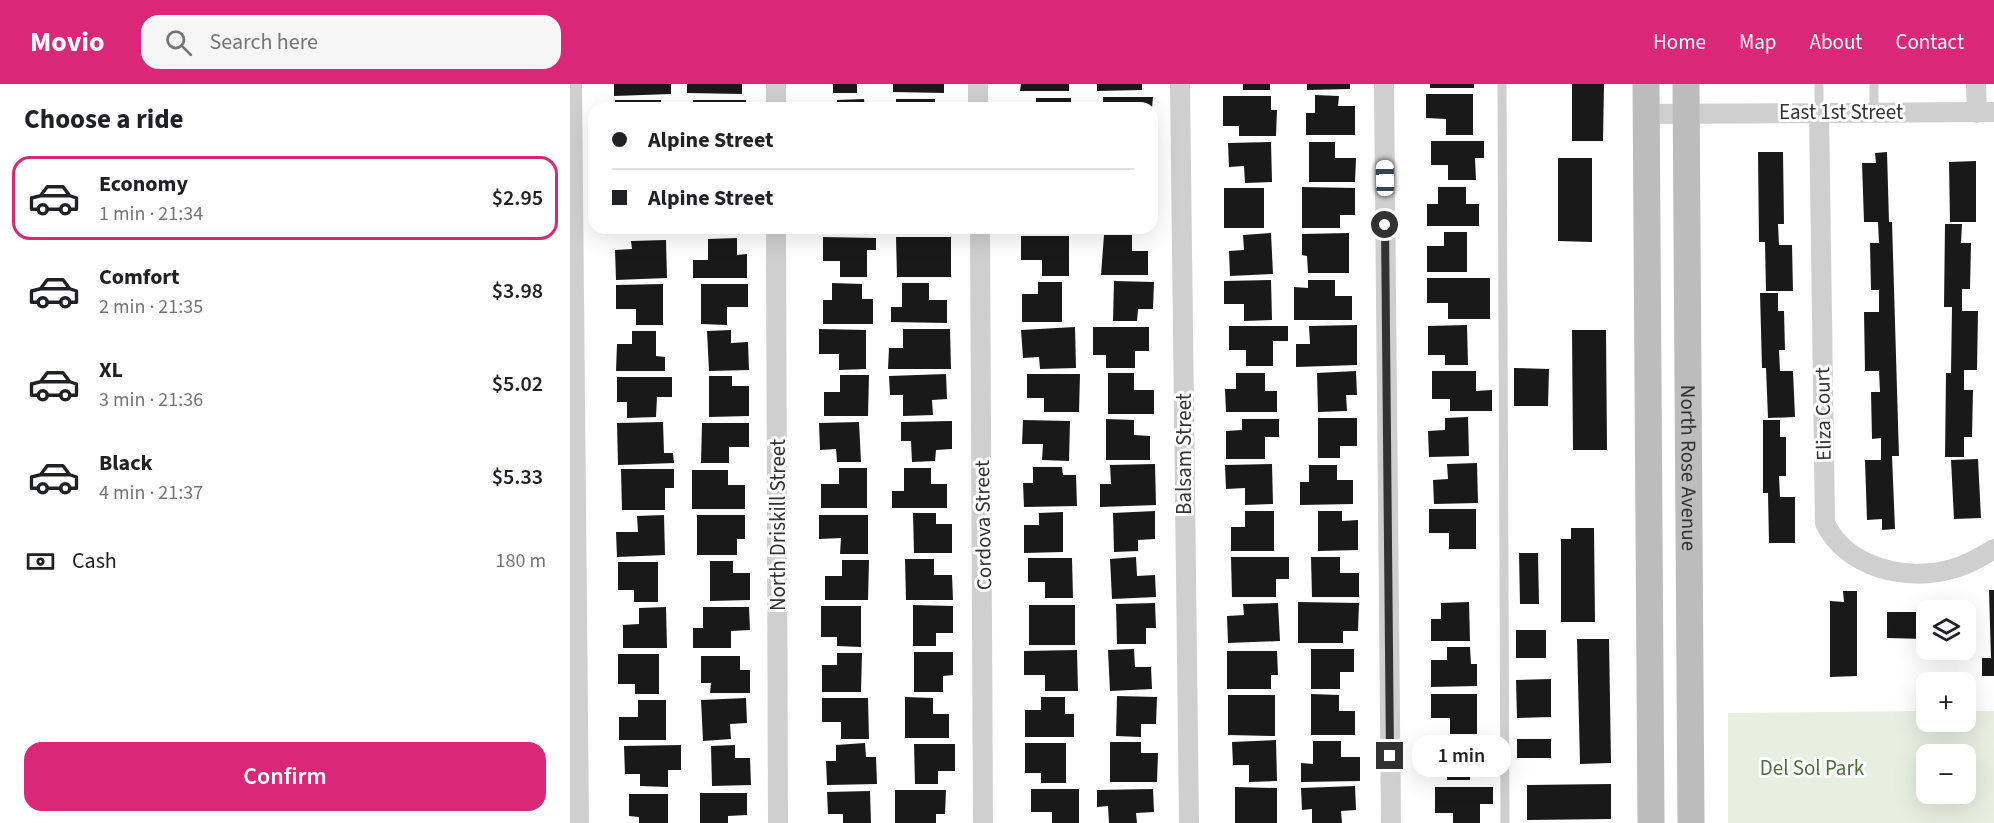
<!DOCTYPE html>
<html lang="en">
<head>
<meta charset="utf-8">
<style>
	:root { --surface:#fff; --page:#f6f6f6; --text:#202124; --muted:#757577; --line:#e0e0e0; --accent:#db2777 }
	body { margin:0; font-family:"Source Sans 3",sans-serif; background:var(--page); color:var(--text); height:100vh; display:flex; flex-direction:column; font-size:22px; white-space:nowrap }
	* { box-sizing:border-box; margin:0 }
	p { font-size:20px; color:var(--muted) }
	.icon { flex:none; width:33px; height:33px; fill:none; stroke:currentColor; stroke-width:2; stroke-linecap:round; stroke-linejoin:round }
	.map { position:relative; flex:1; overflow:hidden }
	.panel { display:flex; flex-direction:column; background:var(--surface); width:570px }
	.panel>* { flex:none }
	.hud { position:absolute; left:18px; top:18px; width:570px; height:132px; border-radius:18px; box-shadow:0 6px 24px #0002; display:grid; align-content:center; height:132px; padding:0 24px; background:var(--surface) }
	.buttons { position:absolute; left:1346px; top:516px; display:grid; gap:12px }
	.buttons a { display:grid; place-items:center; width:60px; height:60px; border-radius:12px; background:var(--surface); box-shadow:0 6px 24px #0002; font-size:30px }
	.end { position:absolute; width:27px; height:27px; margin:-14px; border:8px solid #323232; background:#fff; box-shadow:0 0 0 3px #fff }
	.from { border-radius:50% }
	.bubble { position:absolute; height:42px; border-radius:18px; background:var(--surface); box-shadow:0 6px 24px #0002; font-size:20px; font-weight:600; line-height:42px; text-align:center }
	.car { position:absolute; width:18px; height:36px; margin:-18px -9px; border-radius:8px; box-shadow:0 0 4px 2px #0007; background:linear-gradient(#fff 24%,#345 0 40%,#fff 0 76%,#345 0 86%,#fff 0) }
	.hud b { display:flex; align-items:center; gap:21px; height:57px; font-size:22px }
	.hud b+b { border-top:2px solid var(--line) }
	.hud i { width:15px; height:15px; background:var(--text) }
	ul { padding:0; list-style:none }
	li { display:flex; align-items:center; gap:18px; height:84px; margin:0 12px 9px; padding:0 12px; border:3px solid transparent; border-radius:18px }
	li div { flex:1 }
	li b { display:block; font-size:22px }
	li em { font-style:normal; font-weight:600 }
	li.active { border-color:var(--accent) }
	li>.icon { width:54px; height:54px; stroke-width:1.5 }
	h2 { padding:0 24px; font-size:27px; line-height:72px }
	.pay { display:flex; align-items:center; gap:15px; height:66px; padding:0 24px; font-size:22px }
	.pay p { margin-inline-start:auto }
	.button { display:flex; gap:12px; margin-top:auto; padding:12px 24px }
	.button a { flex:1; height:69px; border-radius:18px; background:var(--accent); color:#fff; font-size:24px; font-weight:600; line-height:69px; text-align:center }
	header { display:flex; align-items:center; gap:36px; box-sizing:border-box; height:84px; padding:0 30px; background:var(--accent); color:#fff }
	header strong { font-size:28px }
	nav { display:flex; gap:33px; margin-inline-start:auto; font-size:21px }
	.search { width:420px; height:54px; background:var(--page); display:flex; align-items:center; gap:15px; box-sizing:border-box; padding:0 21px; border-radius:18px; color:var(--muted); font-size:22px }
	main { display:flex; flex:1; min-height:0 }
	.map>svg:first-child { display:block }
</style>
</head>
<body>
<header>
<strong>Movio</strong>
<div class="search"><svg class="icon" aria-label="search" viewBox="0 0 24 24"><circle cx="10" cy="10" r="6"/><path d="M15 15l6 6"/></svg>Search here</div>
<nav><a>Home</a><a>Map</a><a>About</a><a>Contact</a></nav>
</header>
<main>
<section class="panel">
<h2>Choose a ride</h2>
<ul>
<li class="active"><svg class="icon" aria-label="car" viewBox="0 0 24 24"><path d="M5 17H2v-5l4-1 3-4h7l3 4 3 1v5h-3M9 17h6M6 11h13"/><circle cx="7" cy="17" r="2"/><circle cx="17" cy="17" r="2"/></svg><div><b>Economy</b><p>1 min · 21:34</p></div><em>$2.95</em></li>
<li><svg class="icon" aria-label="car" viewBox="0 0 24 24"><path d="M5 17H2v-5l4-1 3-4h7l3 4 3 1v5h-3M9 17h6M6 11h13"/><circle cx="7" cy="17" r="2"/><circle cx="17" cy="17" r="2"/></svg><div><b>Comfort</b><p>2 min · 21:35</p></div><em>$3.98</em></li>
<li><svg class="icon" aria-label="car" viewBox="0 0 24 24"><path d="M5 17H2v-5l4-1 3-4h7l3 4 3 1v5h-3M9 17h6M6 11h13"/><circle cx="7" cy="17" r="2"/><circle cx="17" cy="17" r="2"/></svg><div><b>XL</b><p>3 min · 21:36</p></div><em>$5.02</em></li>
<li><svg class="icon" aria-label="car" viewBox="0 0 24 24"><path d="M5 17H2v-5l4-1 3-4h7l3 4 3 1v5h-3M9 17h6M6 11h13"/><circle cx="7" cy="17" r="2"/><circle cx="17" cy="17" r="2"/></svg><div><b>Black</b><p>4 min · 21:37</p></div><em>$5.33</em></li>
</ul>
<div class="pay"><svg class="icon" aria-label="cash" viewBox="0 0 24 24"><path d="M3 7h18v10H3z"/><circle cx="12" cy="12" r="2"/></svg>Cash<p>180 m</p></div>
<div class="button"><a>Confirm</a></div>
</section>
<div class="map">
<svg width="1424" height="739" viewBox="0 0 1424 739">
	<rect width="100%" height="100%" fill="#fff"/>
	<path fill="#e6efe0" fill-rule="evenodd" d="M1356,627V638H1395V627H1424V739H1158V629ZM1356,670H1395V710H1356Z"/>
	<path fill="#191919" d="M44,0H101V10L44,12Z
		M117,0H172V10L117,9Z
		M263,0H287V9H263Z
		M323,0H374V9L323,8Z
		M451,0H499V7H450Z
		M527,0H572V6L527,7Z
		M673,0H700V6H673Z
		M737,0H780V5L737,6Z
		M860,0H904V4H860Z
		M1002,0H1034L1033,57H1002Z
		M856,10H903V51H876V35L856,34Z
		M745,11L769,12L768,22H785V51H736V29H745Z
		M653,12H701V26H707L706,52H669V42H653Z
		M533,13H583L582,24H533Z
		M466,14H501V24H466Z
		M294,15L295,24H267V16Z
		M326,15H365V24H326Z
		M45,16H91V24H45Z
		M123,16H176V24H123Z
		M861,57H914V74H905L906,96H878V81H861Z
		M701,58L702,98L675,99L674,82L659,83L658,59Z
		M739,58H765V74H786L785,98H739Z
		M1188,68H1213L1214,140H1208L1209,161H1222L1223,207H1196L1195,158H1189Z
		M1317,68L1319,138H1322L1329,372H1322L1325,445L1312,446V435L1297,436L1295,376H1311V354L1302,355L1301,308H1310L1309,287H1295L1294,228H1309V206H1301L1300,159H1309L1308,138H1294L1292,79H1306L1305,69Z
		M988,74H1022V158L988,157Z
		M1406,77V138H1380L1379,78Z
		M732,103L785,104V131H770V144H732Z
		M868,103H896V120H909V142H857V120H868Z
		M654,104H694V144H654Z
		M1375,140H1392L1391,159H1401L1400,205H1392V227H1408L1407,286H1394V306H1403L1402,353H1394V373H1375L1376,289H1381L1382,223H1374Z
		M67,144H93V148H67Z
		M137,144H162V148L137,149Z
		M248,144H296V147L248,149Z
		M340,144H364V147H340Z
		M456,144H473V146H456Z
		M874,148H897V188H857V162H874Z
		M701,149L703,190L660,192L659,167L674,166L673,151Z
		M779,149V189H738L737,172L732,171V150Z
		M534,151H562V167H578V191H531Z
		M451,152H499V192H472V176H451Z
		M253,153L306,154V166H297V193H270V177H253Z
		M326,153H381V193H327Z
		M167,154V171L177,170V194H123V176H138V155Z
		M96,156L97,194L46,196L45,166L62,165L61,157Z
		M857,194H920V235H878V219H857Z
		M701,196L702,236L674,237V220H654V197Z
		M738,196H765V212H782V236H724V203L738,204Z
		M544,197L584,198L583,225H568L567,237H543Z
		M468,198H492V238H452V210H468Z
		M262,199L292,200V215H303V240H253V216H262Z
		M332,199H359V216H377V239L321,238V223H332Z
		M93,200V241H66V225H46V201Z
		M131,200H178V223H157V241L131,240Z
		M1190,209H1208V227H1214L1215,266H1209L1210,287H1223L1225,333L1198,334L1196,284H1192Z
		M787,241V281L726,283V260H740L739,242Z
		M897,241L898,281H875V271H858V242Z
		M659,242H718V257H703V282H676V266H659Z
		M505,243L506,284L470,285L469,273L453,274L451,246Z
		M523,243H579V267H565V284H536V271H523Z
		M249,245L296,246V285L269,286V270H249Z
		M333,245H380L381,285H318L319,264H333Z
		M161,246V259L178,258L179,286L139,287L137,247Z
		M1002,246H1036L1037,366H1003Z
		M62,247H86V272L95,273V287H46L47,260H62Z
		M944,284L979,285L978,322H944Z
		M786,287L787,311H776L777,327L748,328L747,289Z
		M862,287H906V307L922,306V327H880V315H862Z
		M538,289H564V306H584V330H538Z
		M666,289H695V307H707V328H656L655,305H666Z
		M376,290L377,315L362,316L363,331L333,332V311H320L319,292Z
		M457,290H510L509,328H474V314H457Z
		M270,291H299L298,332H254V308H270Z
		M139,292H162V302H179V332L139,333Z
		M47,293H102V313H87L86,333L57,334V318H47Z
		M898,333L899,372L859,373L858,347L875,346V334Z
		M748,334H787V362H770V374H748Z
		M536,335L564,336V351L580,352V376H536Z
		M672,335H709V353H695V375H656V347L672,346Z
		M453,336L500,337L499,377L472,376L473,360H452Z
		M1193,336H1210V353H1216V392H1209L1210,413H1225V459H1199L1198,409H1193Z
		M382,337V365L366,366L365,377L342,378L341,357H331V338Z
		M93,338L94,369H103L104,379L48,381L47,339Z
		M289,338L291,378H267L266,365L250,366L249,339Z
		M132,339H179V363H159V379H131Z
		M1408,375L1411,434L1384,435L1381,376Z
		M907,379L908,419L864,420L863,396L878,395L877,380Z
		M585,380L586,421L530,423V400H541L540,381Z
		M702,380L703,420L675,421V404L656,405L655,381Z
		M739,381H767V396H783V420L730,421V398H739Z
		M463,383H492L493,391H506L507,422L454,423L453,399H463Z
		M269,384H297V424H251V400H269Z
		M334,384H361V400H377V424H322V407H334Z
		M51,385H104V404H95V426H52Z
		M122,386H158V401H175V425H122Z
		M859,425H906V465H879V449H859Z
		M585,427V455L568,456V467L544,468L543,429Z
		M675,427H704V467H661V443H675Z
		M748,427H772V437L788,436V466L748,467Z
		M493,428V468L454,469V441H469V429Z
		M343,429H366V440H382V469H344Z
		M94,431L95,471L47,473L46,448H68L67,432Z
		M127,431H175V455H167V471H127Z
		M249,431H298V470H270L271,454L249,455Z
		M1001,444H1024L1025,538H991V455H1001Z
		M949,469H968L969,520H950Z
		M566,473L567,492L585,491L586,513L542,515L540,475Z
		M661,473H719V495H706V513H662Z
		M741,473H770V489H789V513H742Z
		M458,474H502L503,514H475V498H458Z
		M335,475H364V491H382L383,516H336Z
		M272,476H299L298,516H255V492H272Z
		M140,477H163V489H180V516L140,517Z
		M48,478H88V518H64V506H48Z
		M1419,506H1424V592H1412V574H1421Z
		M1273,507H1287V592L1260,593V517L1274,518Z
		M728,518L789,519L788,547H773V559H728Z
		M899,518L900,557H861V535H871V519Z
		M585,519L586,544H576V560H547L546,520Z
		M708,519L710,557L658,559L657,532L674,531L673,520Z
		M343,521L383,522V549H366V562H343Z
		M459,521H505V561H459Z
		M251,522H291V563L267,562V553H251Z
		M96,523L97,564H53V541L69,540V524Z
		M133,523H179L180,546L161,547V564H123V544H133Z
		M1317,528H1356V555L1317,554Z
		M946,546H976V574H946Z
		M1007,555H1039L1041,679L1010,680Z
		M877,563H900L901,580H907V602L861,603V576H877Z
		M564,565L565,583H581L582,605L540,607L538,566Z
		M741,565H784V588H770V605H741Z
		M507,566L508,607H475V591H454V567Z
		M657,567H707L708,591H701V605H657Z
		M344,568H383V591L373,592V608H344Z
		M267,569H292L291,608H252V581H267Z
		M48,570H89V610H65V600H48Z
		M131,572H170V586H180V609H140L141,599H131Z
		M981,595V633L947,634L946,596Z
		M741,610L769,611V627H785V651H741Z
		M861,610H907V650H880V634H861Z
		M658,611H705V652L658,651Z
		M547,612L587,613L586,640H571V653L546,652Z
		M335,613L363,614V630H379V654H335Z
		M471,613H495V630H504V653H455V626H471Z
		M176,614L177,639L160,640L161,655L133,657L131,616Z
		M252,614H298L299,655H271V638H252Z
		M68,616H96V656H49V633H68Z
		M947,655H981V674H947Z
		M706,656L707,697L679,698V681H663L662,658Z
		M861,656H901L900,696H877V686H861Z
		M743,657H771V673H790V697L731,698V679L743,680Z
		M540,658H571V669H588L587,698H540Z
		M295,659L296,673H306L307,700L257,701L256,677H266V661Z
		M455,659H496V699H471V689H455Z
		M344,660H385V687H368V700H345Z
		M111,661V686H98V703L70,702V690H55L54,662Z
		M165,661V674H180L181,701L142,702L141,662Z
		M1041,700V735L957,736V701Z
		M785,702L786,726L771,727L772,739H742V725L732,726L731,704Z
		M665,703L707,704V739H665Z
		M865,703H923V720H910V739H883V729H865Z
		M461,705H509V739H482V728H461Z
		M583,705L584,728L566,729L567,739H539L538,722L527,723V706Z
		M325,706H376L375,730H366V739H325Z
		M300,707L301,739H273V730H258L257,708Z
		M130,709H177V731L158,732V739H130Z
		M59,710H98V739H69V733L59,732Z"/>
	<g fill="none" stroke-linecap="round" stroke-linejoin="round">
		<path stroke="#cfcfcf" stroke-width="9" d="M932,0L935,739
			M1249,0V27
			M1304,0V28"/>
		<path stroke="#cfcfcf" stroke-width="20" d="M2,0L9,739
			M206,0V24
			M408,0V24
			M610,0L619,739
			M814,0L821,739
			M1406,0L1407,29
			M1249,27L1255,439C1276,484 1337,498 1382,485C1397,481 1411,473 1424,465
			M1076,30L1424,28
			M206,144L208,739
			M410,144L413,739"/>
		<g stroke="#bcbcbc" stroke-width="27">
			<path d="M1076,0L1081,739"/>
			<path id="s1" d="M1116,0L1121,739"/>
		</g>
	</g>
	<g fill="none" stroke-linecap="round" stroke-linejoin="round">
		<path stroke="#323232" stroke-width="8" d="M815,141L820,672"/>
	</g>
	<g text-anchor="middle" stroke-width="6" stroke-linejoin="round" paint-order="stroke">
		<g font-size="21" fill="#323232" stroke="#fff">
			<text x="1271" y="35">East 1st Street</text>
			<text transform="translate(1253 330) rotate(-91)" y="7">Eliza Court</text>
			<text transform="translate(614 370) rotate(-90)" y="7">Balsam Street</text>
			<text dy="7" stroke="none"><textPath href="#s1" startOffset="384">North Rose Avenue</textPath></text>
			<text transform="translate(208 441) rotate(-90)" y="7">North Driskill Street</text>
			<text transform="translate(413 441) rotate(-91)" y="7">Cordova Street</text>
		</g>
		<g font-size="21" fill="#4b723b" stroke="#fff">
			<text x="1242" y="691">Del Sol Park</text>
		</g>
	</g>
</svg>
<div class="buttons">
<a><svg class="icon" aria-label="layers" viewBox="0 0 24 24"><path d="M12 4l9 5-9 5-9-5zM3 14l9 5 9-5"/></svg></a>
<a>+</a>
<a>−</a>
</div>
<i class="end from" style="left:815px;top:141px"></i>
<i class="end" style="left:820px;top:672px"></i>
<div class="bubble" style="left:842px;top:651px;width:99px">1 min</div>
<i class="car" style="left:815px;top:94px;rotate:359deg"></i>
<div class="hud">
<b><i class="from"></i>Alpine Street</b>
<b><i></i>Alpine Street</b>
</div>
</div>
</main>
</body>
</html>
